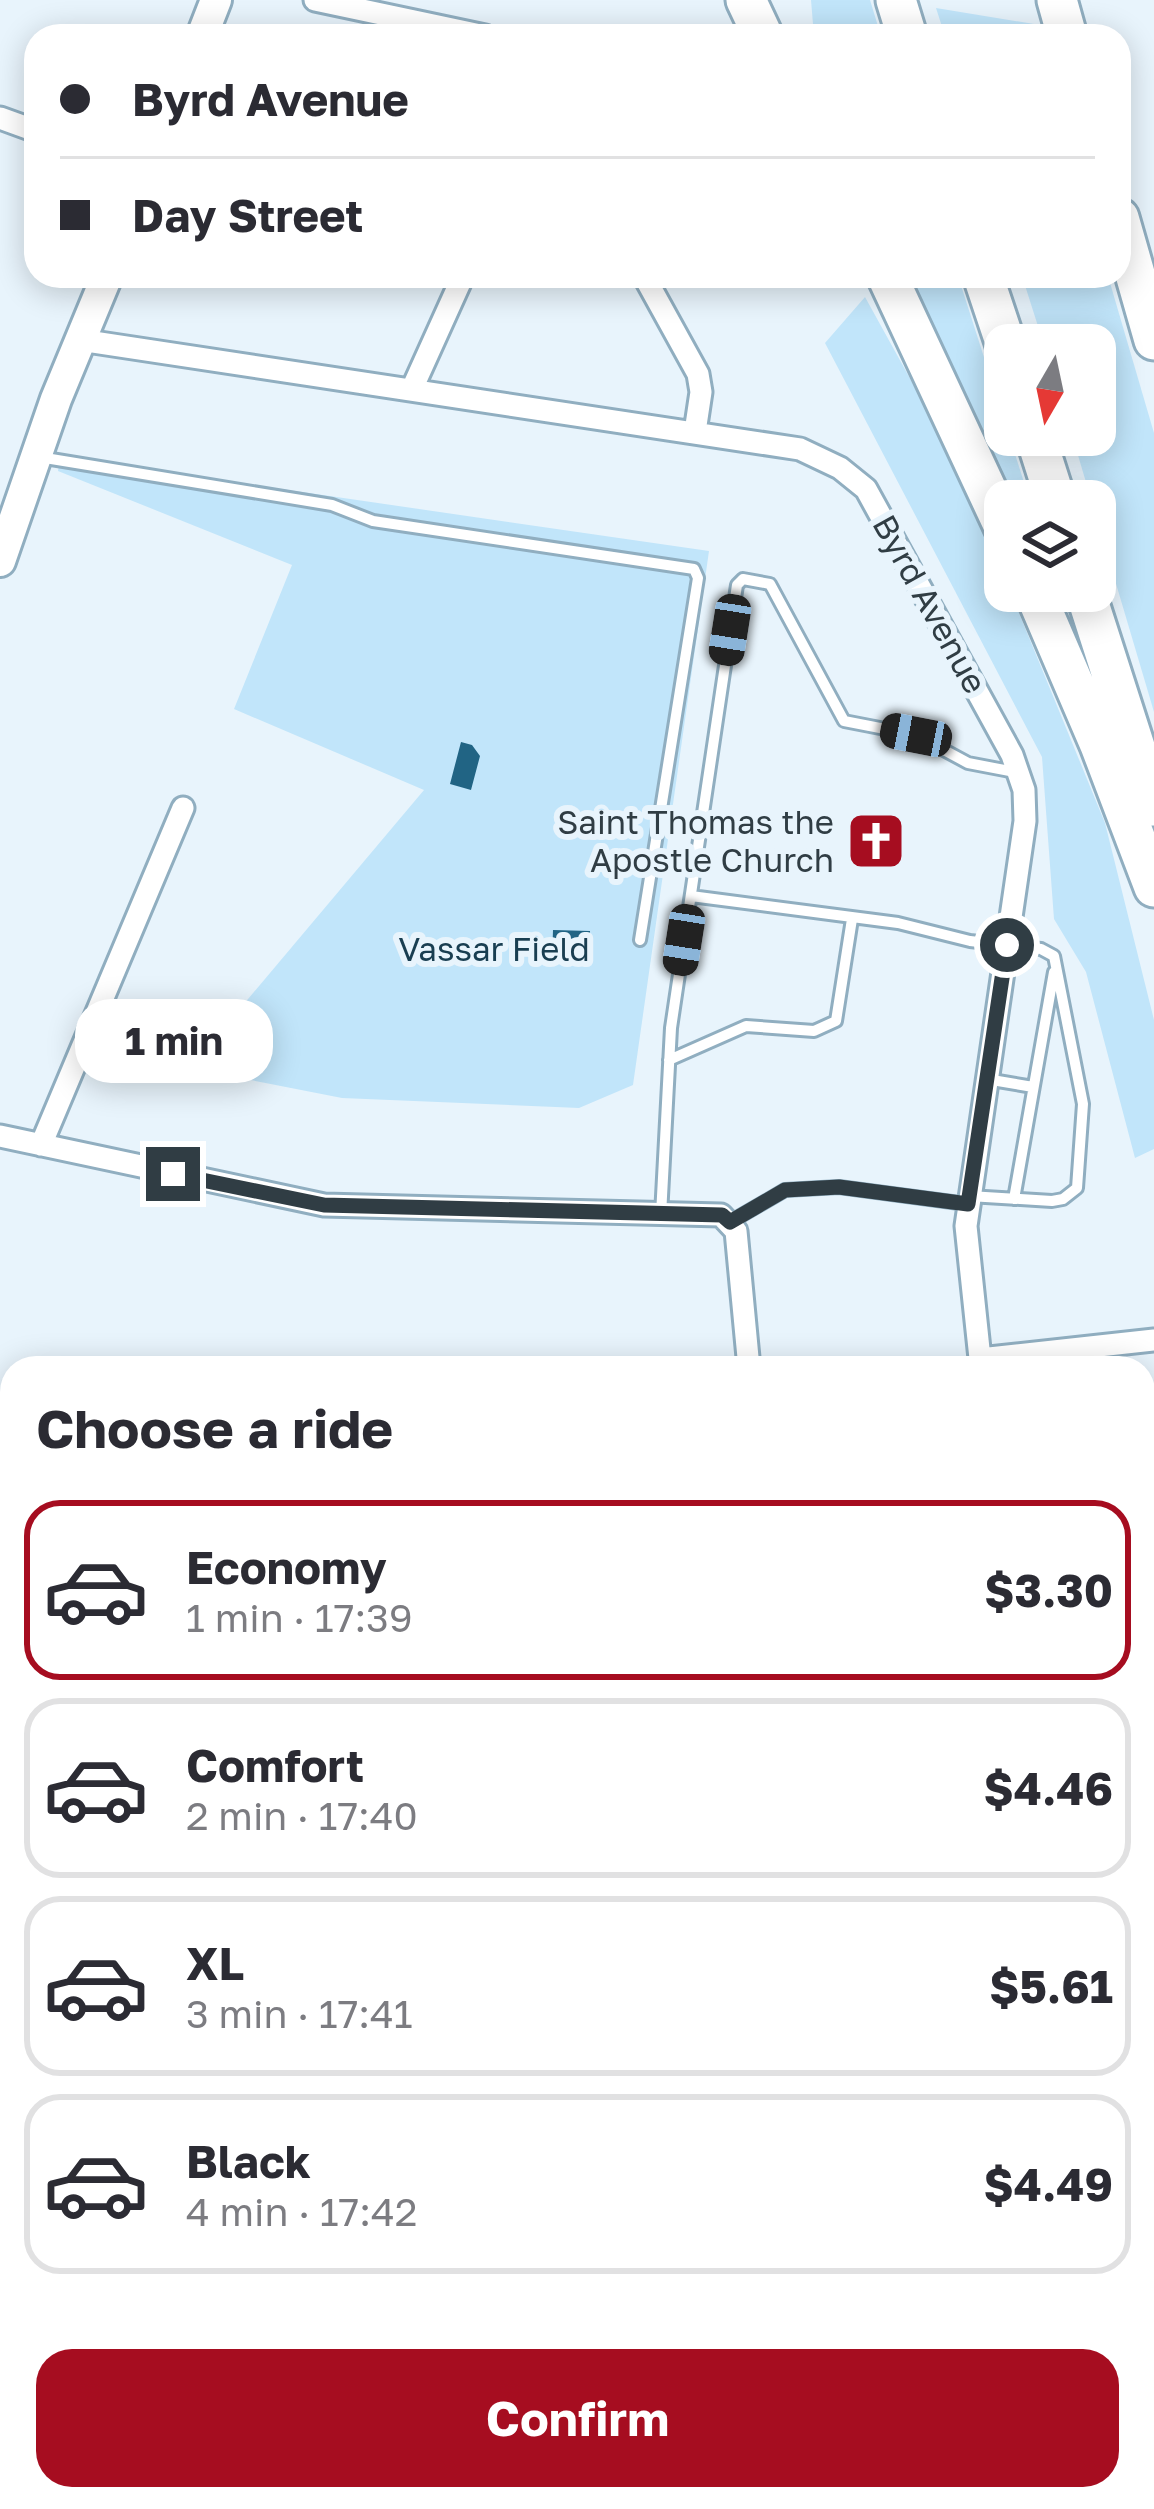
<!DOCTYPE html>
<html lang="en">
<head>
<meta charset="utf-8">
<style>
	:root { --surface:#fff; --page:#f7f7f7; --text:#2b2b33; --muted:#7c7c81; --line:#e1e1e2; --accent:#a60d20 }
	body { margin:0; font-family:"Golos Text",sans-serif; background:var(--page); color:var(--text); height:100vh; display:flex; flex-direction:column; font-size:45px; white-space:nowrap }
	* { box-sizing:border-box; margin:0 }
	p { font-size:39px; color:var(--muted) }
	.icon { flex:none; width:66px; height:66px; fill:none; stroke:currentColor; stroke-width:2; stroke-linecap:round; stroke-linejoin:round }
	.map { position:relative; flex:1; overflow:hidden }
	.panel { position:absolute; left:0px; top:1356px; width:1155px; height:1155px; display:flex; flex-direction:column; background:var(--surface); border-radius:36px 36px 0 0; box-shadow:0 6px 30px #0003 }
	.panel>* { flex:none }
	.guide { position:absolute; left:24px; top:24px; width:1107px; height:264px; border-radius:36px; box-shadow:0 6px 30px #0003; display:grid; align-content:center; height:264px; padding:0 36px; background:var(--surface) }
	.needle { width:78px; rotate:189deg }
	.controls { position:absolute; left:984px; top:324px; display:grid; gap:24px }
	.controls a { display:grid; place-items:center; width:132px; height:132px; border-radius:24px; background:var(--surface); box-shadow:0 6px 30px #0003; font-size:60px }
	.end { position:absolute; width:54px; height:54px; margin:-27px; border:15px solid #303d44; background:#fff; box-shadow:0 0 0 6px #fff }
	.from { border-radius:50% }
	.bubble { position:absolute; height:84px; border-radius:36px; background:var(--surface); box-shadow:0 6px 30px #0003; font-size:39px; font-weight:700; line-height:84px; text-align:center }
	.car { position:absolute; width:36px; height:72px; margin:-36px -18px; border-radius:15px; box-shadow:0 0 9px 3px #0007; background:linear-gradient(#222 24%,#8ab4d8 0 40%,#222 0 76%,#8ab4d8 0 86%,#222 0) }
	.guide b { display:flex; align-items:center; gap:42px; height:114px; font-size:45px }
	.guide b+b { border-top:3px solid var(--line) }
	.guide i { width:30px; height:30px; background:var(--text) }
	ul { padding:0; list-style:none }
	li { display:flex; align-items:center; gap:36px; height:180px; margin:0 24px 18px; padding:0 12px; border:6px solid var(--line); border-radius:36px }
	li div { flex:1 }
	li b { display:block; font-size:45px }
	li em { font-style:normal; font-weight:700 }
	li.selected { border-color:var(--accent) }
	li>.icon { width:108px; height:108px; stroke-width:1.5 }
	h2 { padding:0 36px; font-size:54px; line-height:144px }
	.primary-button { display:flex; gap:24px; margin-top:auto; padding:24px 36px }
	.primary-button a { flex:1; height:138px; border-radius:36px; background:var(--accent); color:#fff; font-size:48px; font-weight:700; line-height:138px; text-align:center }
	.map>svg:first-child { display:block }
</style>
</head>
<body>
<div class="map">
<svg width="1154" height="2509" viewBox="0 0 1154 2509">
	<rect width="100%" height="100%" fill="#e8f4fc"/>
	<path fill="#c1e5fa" d="M811,0H870L881,36H814Z
		M936,8L1034,24L1038,36H945Z
		M900,276H958L1030,501H1013Z
		M1022,276H1108L1154,433V712L1072,435H1095V345H1044Z
		M865,297L964,476L1005,578V591H1010L1105,823L1154,1020V1149L1135,1158L1086,972L1054,919L1042,757L825,343Z
		M60,457L709,551L633,1085L579,1108L342,1098L190,1068L424,790L234,709L292,565L58,471Z
		M1154,2060V2227L1143,2260V2091Z
		M1154,2332V2509H1070L1075,2499H1143V2362Z"/>
	<path fill="#216484" d="M461,742L472,745L480,756L471,790L450,784Z
		M553,930L590,931V963L552,962Z"/>
	<g fill="none" stroke-linecap="round" stroke-linejoin="round">
		<defs>
			<path id="lane" d="M39,457L332,505L373,521L694,569L698,578L640,940
				M691,896L898,923L970,941L1041,949L1054,956L1083,1104L1077,1188L1063,1199L1052,1201L969,1196
				M669,1060L746,1026L814,1031L836,1021L852,919
				M986,1079L1033,1087
				M1014,1199L1054,972
				M661,1215L671,1028L737,585L743,579L770,584L844,721L916,735L968,763L1015,772
				M730,1222L785,1190L839,1187L967,1204
				M1143,2324L1154,2295
				M1052,2509L1058,2499"/>
			<path id="street" d="M315,0L485,36
				M0,118L36,131
				M644,276L698,374L701,392L695,432
				M80,340L800,449L840,468L866,489L1012,755L1024,790L1025,821L966,1226L981,1368
				M412,389L463,276
				M0,1136L324,1205L721,1215L736,1231L749,1368
				M41,1145L183,808
				M980,1359L1154,1340
				M0,1503L12,1502
				M1143,1574L1154,1573
				M0,2101H12
				M0,2338H12
				M794,2509L800,2499"/>
			<path id="secondary" d="M202,36L216,0
				M0,561L56,399L107,276"/>
			<path id="primary" d="M1143,1828L1154,1824
				M0,1854H12"/>
			<path id="highway" d="M746,0L763,36
				M896,0L907,36
				M1057,0L1067,36
				M1119,218L1154,340
				M887,276L1005,529
				M983,276L1006,345
				M1035,435L1056,501
				M1034,591L1100,745L1154,887
				M1085,591L1154,806"/>
		</defs>
		<use href="#lane" stroke="#90aec0" stroke-width="16"/>
		<use href="#street" stroke="#90aec0" stroke-width="27"/>
		<use href="#secondary" stroke="#90aec0" stroke-width="36"/>
		<use href="#primary" stroke="#90aec0" stroke-width="39"/>
		<use href="#highway" stroke="#90aec0" stroke-width="45"/>
		<use href="#lane" stroke="#fff" stroke-width="10"/>
		<use href="#street" stroke="#fff" stroke-width="21"/>
		<use href="#secondary" stroke="#fff" stroke-width="30"/>
		<use href="#primary" stroke="#fff" stroke-width="33"/>
		<use href="#highway" stroke="#fff" stroke-width="39"/>
	</g>
	<g fill="none" stroke-linecap="round" stroke-linejoin="round">
		<path stroke="#303d44" stroke-width="15" d="M173,1174L324,1205L722,1215L730,1222L785,1190L839,1187L968,1204L1007,945"/>
	</g>
	<defs>
		<symbol id="church-square" viewBox="-11 -11 22 22"><rect x="-9" y="-9" width="18" height="18" rx="4" fill="#a60d20" stroke="#e8f4fc"/><path d="M-1.2-6h2.4v3.5h3.3v2.4h-3.3V6h-2.4V-.1h-3.3v-2.4h3.3Z" fill="#fff"/></symbol>
	</defs>
	<g fill-rule="evenodd">
		<use href="#church-square" x="843" y="808" width="66" height="66"/>
	</g>
	<g text-anchor="middle" stroke-width="12" stroke-linejoin="round" paint-order="stroke">
		<g font-size="33" fill="#303d44" stroke="#e8f4fc">
			<text transform="translate(930 604) rotate(61)" y="12">Byrd Avenue</text>
		</g>
		<g font-size="33" fill="#303d44" stroke="#e8f4fc" text-anchor="end">
			<text x="834" y="834">Saint Thomas the<tspan x="834" dy="38">Apostle Church</tspan></text>
		</g>
		<g font-size="33" fill="#193e51" stroke="#e8f4fc">
			<text x="494" y="961">Vassar Field</text>
		</g>
	</g>
</svg>
<div class="controls">
<a><svg class="needle" viewBox="-14 -14 28 28"><path d="M0-13l5 13h-10z" fill="#e53935"/><path d="M0 13l5-13h-10z" fill="#7c7c81"/></svg></a>
<a><svg class="icon" aria-label="layers" viewBox="0 0 24 24"><path d="M12 4l9 5-9 5-9-5zM3 14l9 5 9-5"/></svg></a>
</div>
<i class="end from" style="left:1007px;top:945px"></i>
<i class="end" style="left:173px;top:1174px"></i>
<div class="bubble" style="left:75px;top:999px;width:198px">1 min</div>
<i class="car" style="left:730px;top:630px;rotate:189deg"></i>
<i class="car" style="left:916px;top:735px;rotate:281deg"></i>
<i class="car" style="left:684px;top:940px;rotate:189deg"></i>
<div class="guide">
<b><i class="from"></i>Byrd Avenue</b>
<b><i></i>Day Street</b>
</div>
<section class="panel">
<h2>Choose a ride</h2>
<ul>
<li class="selected"><svg class="icon" aria-label="car" viewBox="0 0 24 24"><path d="M5 17H2v-5l4-1 3-4h7l3 4 3 1v5h-3M9 17h6M6 11h13"/><circle cx="7" cy="17" r="2"/><circle cx="17" cy="17" r="2"/></svg><div><b>Economy</b><p>1 min · 17:39</p></div><em>$3.30</em></li>
<li><svg class="icon" aria-label="car" viewBox="0 0 24 24"><path d="M5 17H2v-5l4-1 3-4h7l3 4 3 1v5h-3M9 17h6M6 11h13"/><circle cx="7" cy="17" r="2"/><circle cx="17" cy="17" r="2"/></svg><div><b>Comfort</b><p>2 min · 17:40</p></div><em>$4.46</em></li>
<li><svg class="icon" aria-label="car" viewBox="0 0 24 24"><path d="M5 17H2v-5l4-1 3-4h7l3 4 3 1v5h-3M9 17h6M6 11h13"/><circle cx="7" cy="17" r="2"/><circle cx="17" cy="17" r="2"/></svg><div><b>XL</b><p>3 min · 17:41</p></div><em>$5.61</em></li>
<li><svg class="icon" aria-label="car" viewBox="0 0 24 24"><path d="M5 17H2v-5l4-1 3-4h7l3 4 3 1v5h-3M9 17h6M6 11h13"/><circle cx="7" cy="17" r="2"/><circle cx="17" cy="17" r="2"/></svg><div><b>Black</b><p>4 min · 17:42</p></div><em>$4.49</em></li>
</ul>
<div class="primary-button"><a>Confirm</a></div>
</section>
</div>
</body>
</html>
